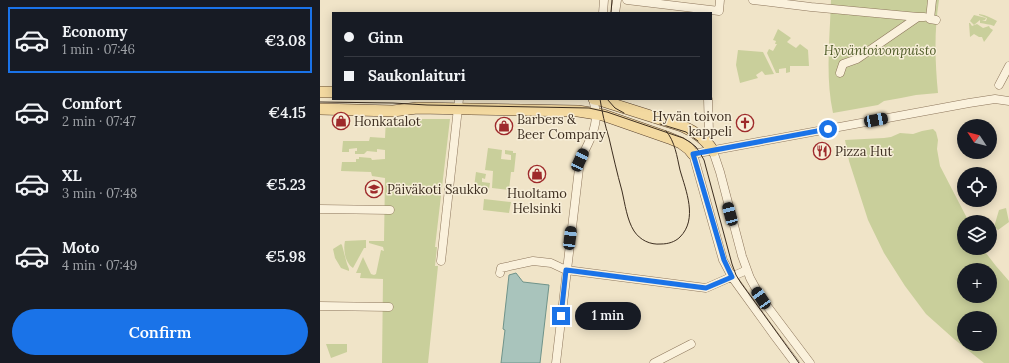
<!DOCTYPE html>
<html lang="en">
<head>
<meta charset="utf-8">
<style>
	:root { --surface:#171b24; --page:#20242c; --text:#f1f3f6; --muted:#9ea1a6; --line:#363941; --accent:#1a73e8 }
	body { margin:0; font-family:Lora,serif; background:var(--page); color:var(--text); height:100vh; display:flex; flex-direction:column; font-size:15px; white-space:nowrap }
	* { box-sizing:border-box; margin:0 }
	p { font-size:13px; color:var(--muted) }
	.icon { flex:none; width:22px; height:22px; fill:none; stroke:currentColor; stroke-width:2; stroke-linecap:round; stroke-linejoin:round }
	.map { position:relative; flex:1; overflow:hidden }
	.side { display:flex; flex-direction:column; background:var(--surface); width:320px }
	.side>* { flex:none }
	.guide { position:absolute; left:12px; top:12px; width:380px; height:88px; border-radius:0px; box-shadow:0 2px 10px #0003; display:grid; align-content:center; height:88px; padding:0 12px; background:var(--surface) }
	.needle { width:26px; rotate:306deg }
	.buttons { position:absolute; left:637px; top:119px; display:grid; gap:8px }
	.buttons a { display:grid; place-items:center; width:40px; height:40px; border-radius:50%; background:var(--surface); box-shadow:0 2px 10px #0003; font-size:20px }
	.end { position:absolute; width:18px; height:18px; margin:-9px; border:5px solid #1a73e8; background:#fff; box-shadow:0 0 0 2px #fff }
	.from { border-radius:50% }
	.bubble { position:absolute; height:28px; border-radius:14px; background:var(--surface); box-shadow:0 2px 10px #0003; font-size:13px; font-weight:600; line-height:28px; text-align:center }
	.car { position:absolute; width:12px; height:24px; margin:-12px -6px; border-radius:5px; box-shadow:0 0 3px 1px #0007; background:linear-gradient(#222 24%,#8ab4d8 0 40%,#222 0 76%,#8ab4d8 0 86%,#222 0) }
	.guide b { display:flex; align-items:center; gap:14px; height:38px; font-size:15px }
	.guide b+b { border-top:1px solid var(--line) }
	.guide i { width:10px; height:10px; background:var(--text) }
	ul { padding:7px 0 0; list-style:none }
	li { display:flex; align-items:center; gap:12px; height:66px; margin:0 8px 6px; padding:0 4px; border:2px solid transparent; border-radius:0px }
	li div { flex:1 }
	li b { display:block; font-size:15px }
	li em { font-style:normal; font-weight:600 }
	li.active { border-color:var(--accent) }
	li>.icon { width:36px; height:36px; stroke-width:1.5 }
	.cta { display:flex; gap:8px; margin-top:auto; padding:8px 12px }
	.cta a { flex:1; height:46px; border-radius:24px; background:var(--accent); color:#fff; font-size:16px; font-weight:600; line-height:46px; text-align:center }
	main { display:flex; flex:1; min-height:0 }
	.map>svg:first-child { display:block }
</style>
</head>
<body>
<main>
<section class="side">
<ul>
<li class="active"><svg class="icon" aria-label="car" viewBox="0 0 24 24"><path d="M5 17H2v-5l4-1 3-4h7l3 4 3 1v5h-3M9 17h6M6 11h13"/><circle cx="7" cy="17" r="2"/><circle cx="17" cy="17" r="2"/></svg><div><b>Economy</b><p>1 min · 07:46</p></div><em>€3.08</em></li>
<li><svg class="icon" aria-label="car" viewBox="0 0 24 24"><path d="M5 17H2v-5l4-1 3-4h7l3 4 3 1v5h-3M9 17h6M6 11h13"/><circle cx="7" cy="17" r="2"/><circle cx="17" cy="17" r="2"/></svg><div><b>Comfort</b><p>2 min · 07:47</p></div><em>€4.15</em></li>
<li><svg class="icon" aria-label="car" viewBox="0 0 24 24"><path d="M5 17H2v-5l4-1 3-4h7l3 4 3 1v5h-3M9 17h6M6 11h13"/><circle cx="7" cy="17" r="2"/><circle cx="17" cy="17" r="2"/></svg><div><b>XL</b><p>3 min · 07:48</p></div><em>€5.23</em></li>
<li><svg class="icon" aria-label="car" viewBox="0 0 24 24"><path d="M5 17H2v-5l4-1 3-4h7l3 4 3 1v5h-3M9 17h6M6 11h13"/><circle cx="7" cy="17" r="2"/><circle cx="17" cy="17" r="2"/></svg><div><b>Moto</b><p>4 min · 07:49</p></div><em>€5.98</em></li>
</ul>
<div class="cta"><a>Confirm</a></div>
</section>
<div class="map">
<svg width="689" height="363" viewBox="0 0 689 363">
	<rect width="100%" height="100%" fill="#f0e4c8"/>
	<path fill="#c9cf9b" fill-rule="evenodd" d="M511,0H619C614,31 615,62 618,93L596,95L581,98L564,101L558,105L513,113C505,76 510,37 511,0Z
		M659,14C666,15 671,18 677,21L674,26C669,24 665,24 660,23V20L654,25L650,21L654,15L666,18L665,20L662,21H666L667,18L659,15Z
		M649,23H650L652,26L657,24L663,28L669,26L670,28L673,30L664,42L662,37H659L654,34L650,37Z
		M458,29L471,38L467,42L476,48L480,44L488,50L489,66H470V72L466,73V68L459,69V73H456L447,53L449,49L453,51L457,44H455L456,41L453,40Z
		M418,50L443,52L454,74L445,75L442,71L436,75L438,78L420,83L416,65Z
		M66,119H130L115,247H117L115,266H118L108,363H62L63,279L40,278L41,273H36L43,257L51,274L54,275L56,274L61,250L64,251L63,247L49,243V241H64L65,178L52,176L51,172L21,171L22,162H36V159H39V157L51,158L52,160L65,159V150L57,149V152L47,151L44,154H35V151H37V148L29,149V152H22L23,141H49L50,137L65,138Z
		M613,129L616,132L618,140L617,149L620,166L649,222H644V248H662L676,266L689,281V363H664L634,339L606,314L585,286L564,253L548,220L529,161L525,140L564,138L571,137L580,133L593,134L602,131ZM644,270H670V296H644ZM644,318H670V344H644Z
		M168,148L182,150L181,159L191,160V155L185,154V150L193,151V153H196L194,172H191L189,190L172,188L173,171L165,170Z
		M156,172L166,174L165,179L162,178V182L170,183L169,189L154,187Z
		M164,199L191,202L189,213L163,210Z
		M686,208L689,222L678,230L674,227L679,210Z
		M46,240V248H44L33,268C25,263 23,249 25,241Z
		M21,244L22,245L27,264L29,269V271L21,268L15,258L13,249Z
		M6,344H27V352L11,358Z"/>
	<path fill="#a9c4bc" stroke="#6f938a" d="M196,273L203,282L229,285L220,363H181L185,330L183,329L189,275Z"/>
	<g fill="none" stroke-linecap="round" stroke-linejoin="round">
		<defs>
			<path id="minor" d="M307,0L399,11L400,0
				M433,0L491,7L598,17
				M612,0L610,19L616,20
				M283,13L284,0
				M295,13L297,0
				M520,73L523,64L537,59L598,17H604
				M679,85L689,66
				M388,99L389,132
				M393,151L400,172L422,256L430,278L441,298L490,363
				M0,209L70,210
				M121,261L139,99
				M180,273L181,268L213,261L231,263L246,270L386,288L427,270
				M0,306L69,307
				M236,363L260,160C267,146 276,131 276,115C276,110 274,104 273,99
				M334,363L371,344
				M475,363L454,335L412,277L403,260L373,154L649,103L675,99L689,101"/>
			<path id="major" d="M0,92H13
				M274,99L283,101L362,126C375,132 385,138 393,151
				M0,109L73,111L97,108L258,111L283,115L349,138L361,143L369,149L373,154"/>
		</defs>
		<use href="#minor" stroke="#8d765c" stroke-width="9"/>
		<use href="#major" stroke="#5b4430" stroke-width="12"/>
		<use href="#minor" stroke="#faf1dc" stroke-width="8"/>
		<use href="#major" stroke="#f3d9a0" stroke-width="11"/>
		<path stroke="#3d2e20" stroke-width="1" d="M291,13L292,0
			M280,99C282,112 285,125 289,138C293,155 297,173 302,191C305,204 307,220 314,231C320,240 330,245 341,244C348,244 355,242 360,237C378,219 366,191 360,170C357,157 355,141 346,131
			M287,99L295,108L304,113
			M0,102L73,103L107,105L269,108L287,112L363,138L370,142L376,147L380,153L384,160L412,264L416,275L421,283L479,363
			M340,124L366,132L378,141"/>
	</g>
	<g fill="none" stroke-linecap="round" stroke-linejoin="round">
		<path stroke="#1a73e8" stroke-width="5" d="M241,316L246,270L386,288L412,277L404,260L373,154L508,129"/>
	</g>
	<defs>
		<symbol id="shop-ring" viewBox="-11 -11 22 22"><circle r="9.5" fill="#f7eed8" stroke="#9e2a2b" stroke-width="1.5"/><path d="M-5-2.5h2.3a2.7 3.5 0 0 1 5.4 0H5L5.5 6h-11ZM-1.5-2.5h3a1.5 2.3 0 0 0-3 0Z" fill="#9e2a2b"/></symbol>
		<symbol id="church-ring" viewBox="-11 -11 22 22"><circle r="9.5" fill="#f7eed8" stroke="#9e2a2b" stroke-width="1.5"/><path d="M-1.2-6h2.4v3.5h3.3v2.4h-3.3V6h-2.4V-.1h-3.3v-2.4h3.3Z" fill="#9e2a2b"/></symbol>
		<symbol id="restaurant-ring" viewBox="-11 -11 22 22"><circle r="9.5" fill="#f7eed8" stroke="#9e2a2b" stroke-width="1.5"/><path d="M-5-6h1v4h1v-4h1v4h1v-4h1v5L-1.5 .5V6h-2V.5L-5-1ZM5-6V6H3V1.5H1.5Q1.5-4 5-6Z" fill="#9e2a2b"/></symbol>
		<symbol id="school-ring" viewBox="-11 -11 22 22"><circle r="9.5" fill="#f7eed8" stroke="#9e2a2b" stroke-width="1.5"/><path d="M0-5L7-2L0 1L-7-2ZM-4 1L0 2.5L4 1V4Q0 6-4 4Z" fill="#9e2a2b"/></symbol>
	</defs>
	<g fill-rule="evenodd">
		<use href="#shop-ring" x="11" y="111" width="20" height="20"/>
		<use href="#church-ring" x="415" y="113" width="20" height="20"/>
		<use href="#shop-ring" x="174" y="116" width="20" height="20"/>
		<use href="#restaurant-ring" x="492" y="141" width="20" height="20"/>
		<use href="#shop-ring" x="207" y="164" width="20" height="20"/>
		<use href="#school-ring" x="44" y="179" width="20" height="20"/>
	</g>
	<g text-anchor="middle" stroke-width="3" stroke-linejoin="round" paint-order="stroke">
		<g font-size="13" font-style="italic" fill="#4d5a26" stroke="#f7eed8">
			<text x="560" y="55">Hyväntoivonpuisto</text>
		</g>
		<g font-size="13" fill="#3d2e20" stroke="#f7eed8" text-anchor="start">
			<text x="412" y="121" text-anchor="end">Hyvän toivon<tspan x="412" dy="15">kappeli</tspan></text>
			<text x="197" y="124">Barbers &amp;<tspan x="197" dy="15">Beer Company</tspan></text>
			<text x="34" y="126">Honkatalot</text>
			<text x="515" y="156">Pizza Hut</text>
			<text x="67" y="194">Päiväkoti Saukko</text>
			<text x="217" y="198" text-anchor="middle">Huoltamo<tspan x="217" dy="15">Helsinki</tspan></text>
		</g>
	</g>
</svg>
<div class="buttons">
<a><svg class="needle" viewBox="-14 -14 28 28"><path d="M0-13l5 13h-10z" fill="#e53935"/><path d="M0 13l5-13h-10z" fill="#9ea1a6"/></svg></a>
<a><svg class="icon" aria-label="locate" viewBox="0 0 24 24"><circle cx="12" cy="12" r="6"/><path d="M12 2v4M12 18v4M2 12h4M18 12h4"/></svg></a>
<a><svg class="icon" aria-label="layers" viewBox="0 0 24 24"><path d="M12 4l9 5-9 5-9-5zM3 14l9 5 9-5"/></svg></a>
<a>+</a>
<a>−</a>
</div>
<i class="end from" style="left:508px;top:129px"></i>
<i class="end" style="left:241px;top:316px"></i>
<div class="bubble" style="left:255px;top:302px;width:66px">1 min</div>
<i class="car" style="left:556px;top:120px;rotate:79deg"></i>
<i class="car" style="left:260px;top:160px;rotate:25deg"></i>
<i class="car" style="left:410px;top:214px;rotate:345deg"></i>
<i class="car" style="left:250px;top:238px;rotate:7deg"></i>
<i class="car" style="left:441px;top:298px;rotate:326deg"></i>
<div class="guide">
<b><i class="from"></i>Ginn</b>
<b><i></i>Saukonlaituri</b>
</div>
</div>
</main>
</body>
</html>
